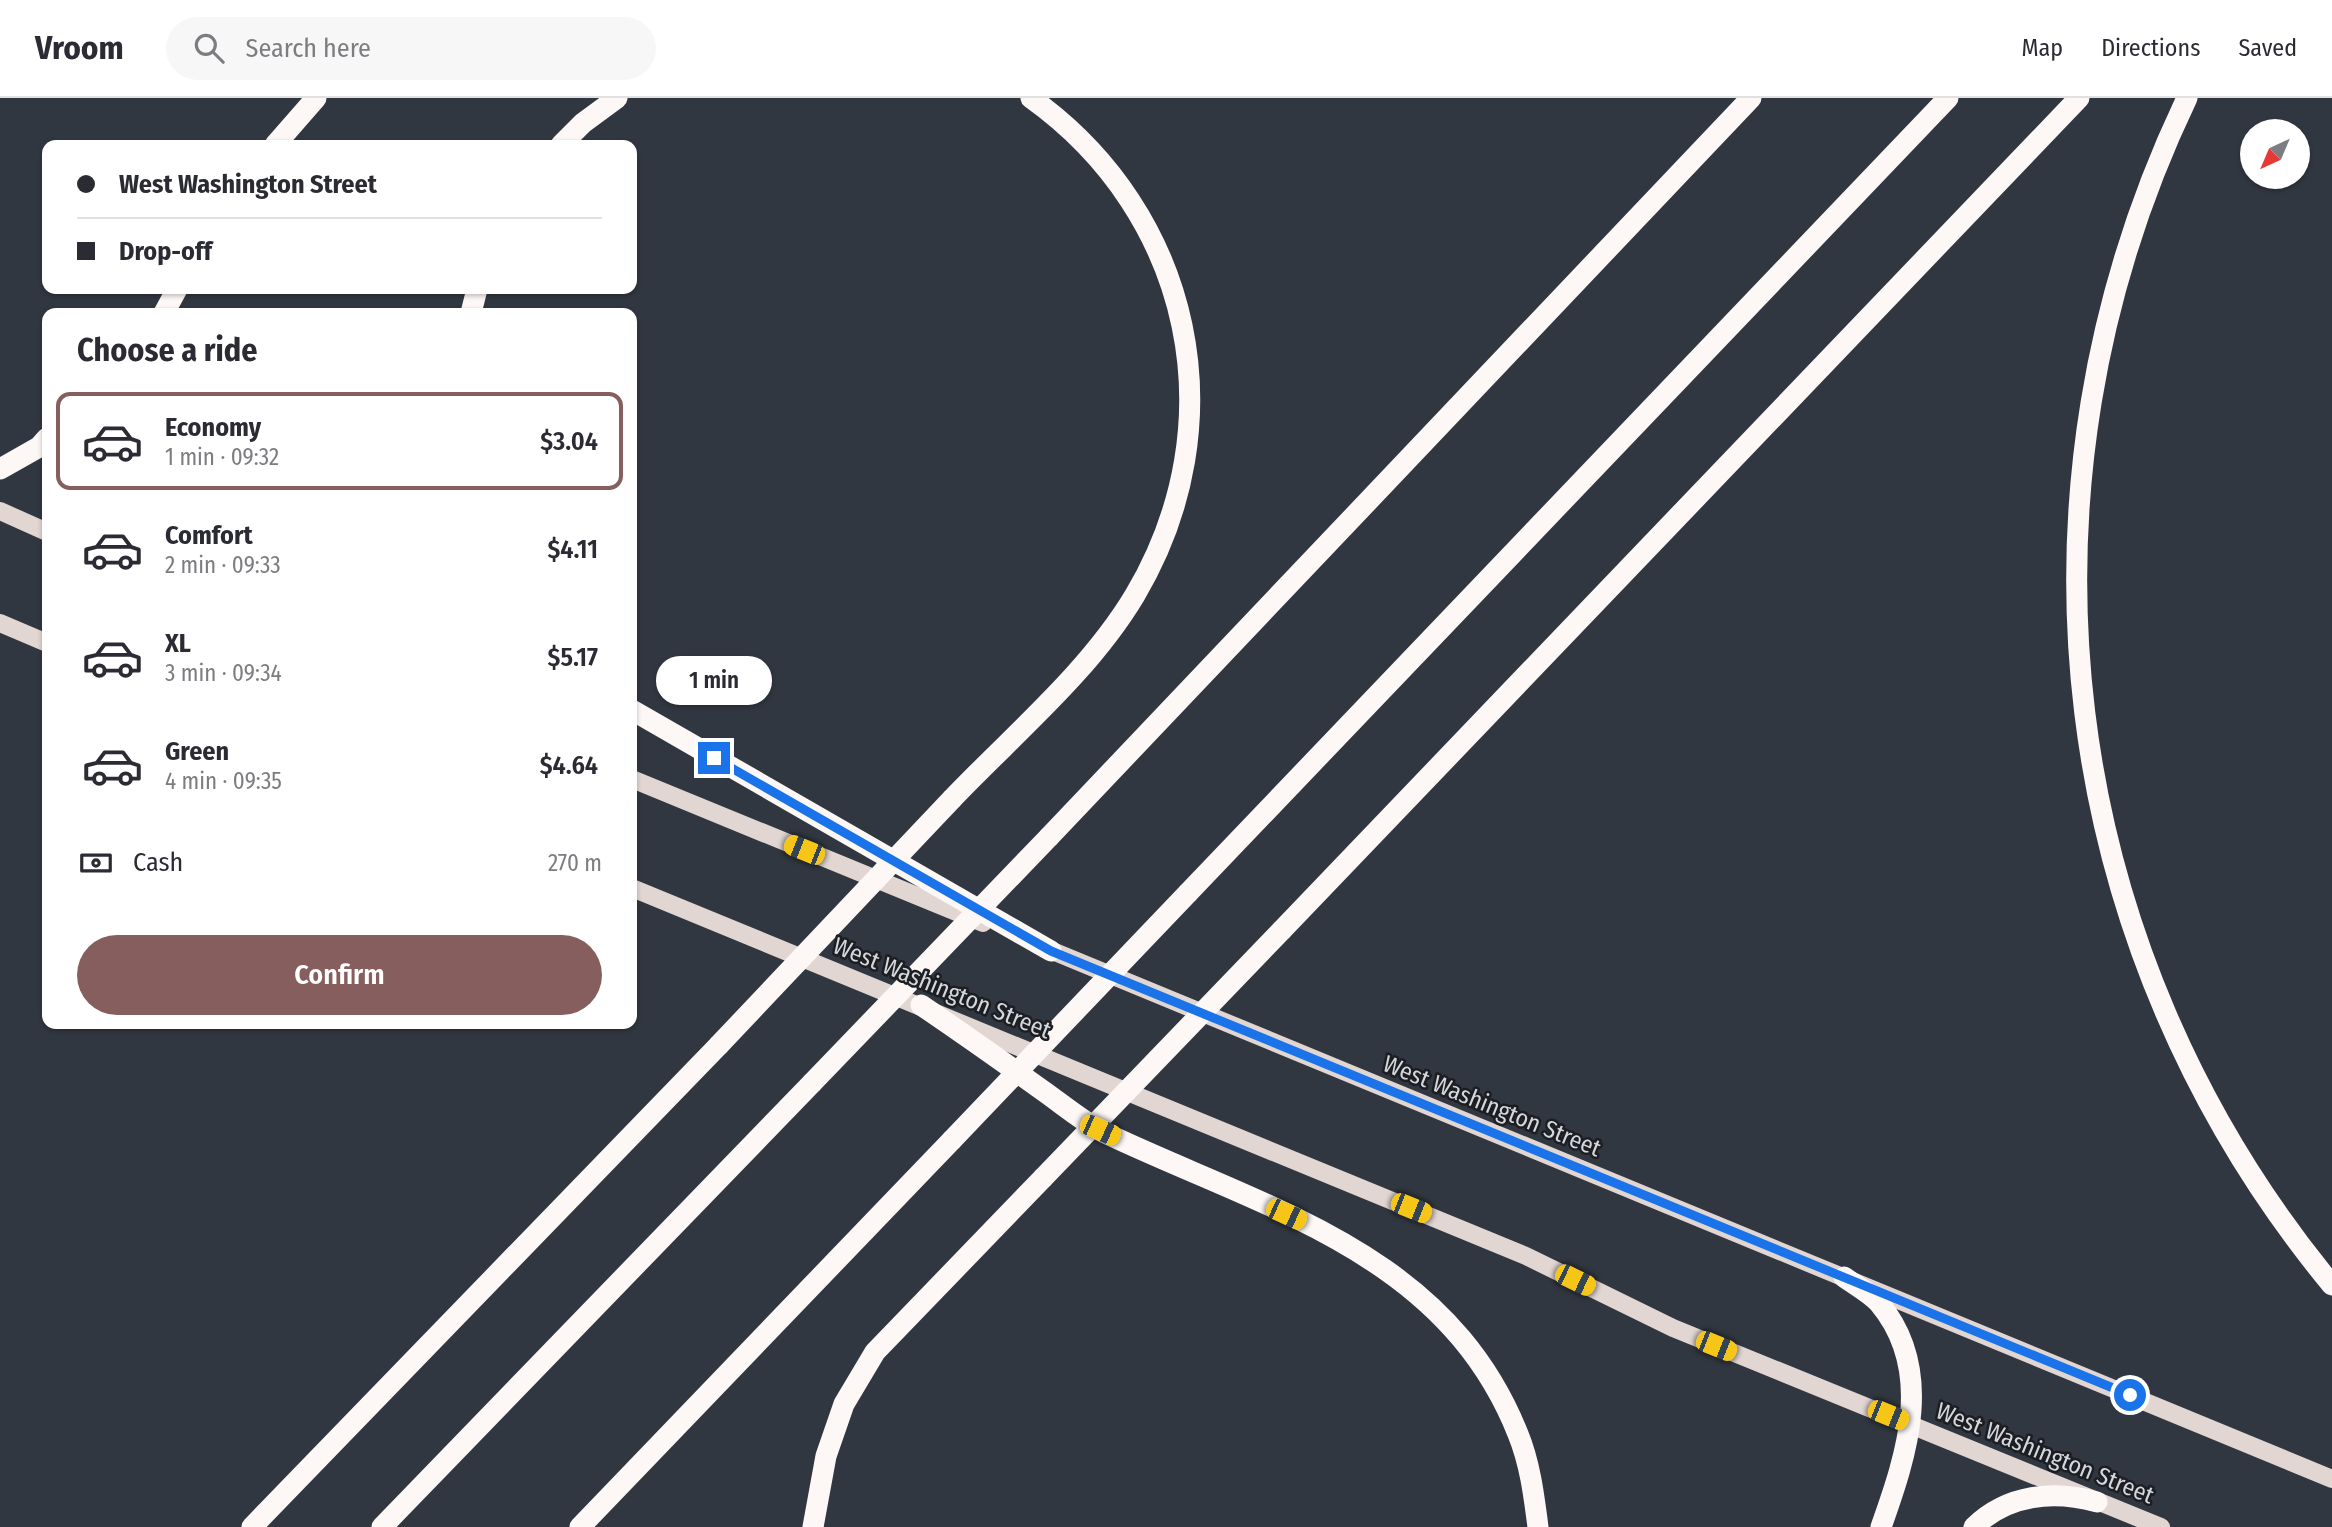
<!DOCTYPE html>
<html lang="en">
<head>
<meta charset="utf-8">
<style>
	:root { --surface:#fff; --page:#f7f7f7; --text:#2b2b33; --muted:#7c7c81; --line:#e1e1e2; --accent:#865e5e }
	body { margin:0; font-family:"Fira Sans Condensed",sans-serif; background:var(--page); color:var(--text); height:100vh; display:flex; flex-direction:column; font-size:26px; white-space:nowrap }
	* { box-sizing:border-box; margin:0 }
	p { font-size:23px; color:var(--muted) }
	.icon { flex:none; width:38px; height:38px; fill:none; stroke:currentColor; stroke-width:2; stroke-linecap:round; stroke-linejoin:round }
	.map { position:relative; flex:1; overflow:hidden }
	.sheet { position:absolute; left:42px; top:210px; width:595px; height:721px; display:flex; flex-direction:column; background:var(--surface); border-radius:14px; box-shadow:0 2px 5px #0004 }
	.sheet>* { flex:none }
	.banner { position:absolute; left:42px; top:42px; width:595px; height:154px; border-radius:14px; box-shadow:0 2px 5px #0004; display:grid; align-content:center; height:154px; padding:0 35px; background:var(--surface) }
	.needle { width:46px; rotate:224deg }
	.buttons { position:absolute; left:2240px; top:21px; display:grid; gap:14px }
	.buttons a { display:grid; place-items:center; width:70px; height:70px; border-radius:50%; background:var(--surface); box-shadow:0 2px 5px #0004; font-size:35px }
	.end { position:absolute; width:32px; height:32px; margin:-16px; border:9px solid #1a73e8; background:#fff; box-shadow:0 0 0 4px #fff }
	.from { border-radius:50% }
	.bubble { position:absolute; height:49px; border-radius:24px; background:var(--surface); box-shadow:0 2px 5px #0004; font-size:23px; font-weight:600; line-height:49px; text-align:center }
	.car { position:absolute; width:21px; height:42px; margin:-21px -10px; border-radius:9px; box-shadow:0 0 5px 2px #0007; background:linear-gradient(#f5c518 24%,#345 0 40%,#f5c518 0 76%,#345 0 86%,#f5c518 0) }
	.banner b { display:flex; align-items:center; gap:24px; height:66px; font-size:26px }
	.banner b+b { border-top:2px solid var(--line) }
	.banner i { width:18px; height:18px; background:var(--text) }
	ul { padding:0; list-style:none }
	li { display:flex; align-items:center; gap:21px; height:98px; margin:0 14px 10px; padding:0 21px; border:4px solid transparent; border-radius:14px }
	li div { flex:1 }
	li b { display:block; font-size:26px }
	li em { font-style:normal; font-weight:600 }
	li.active { border-color:var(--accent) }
	li>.icon { width:63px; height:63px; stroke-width:1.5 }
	h2 { padding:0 35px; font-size:32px; line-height:84px }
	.pay { display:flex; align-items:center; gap:18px; height:77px; padding:0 35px; font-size:26px }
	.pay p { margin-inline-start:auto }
	.button { display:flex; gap:14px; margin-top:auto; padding:14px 35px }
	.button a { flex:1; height:80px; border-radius:42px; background:var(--accent); color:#fff; font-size:28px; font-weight:600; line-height:80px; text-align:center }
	header { display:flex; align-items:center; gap:42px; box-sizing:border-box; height:98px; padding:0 35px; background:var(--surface); border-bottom:2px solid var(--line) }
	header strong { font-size:33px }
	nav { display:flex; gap:38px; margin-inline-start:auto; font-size:24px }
	.search { width:490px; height:63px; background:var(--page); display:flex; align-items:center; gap:18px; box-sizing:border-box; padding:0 24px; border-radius:38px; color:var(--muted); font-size:26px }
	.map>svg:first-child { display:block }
</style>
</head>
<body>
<header>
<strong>Vroom</strong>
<div class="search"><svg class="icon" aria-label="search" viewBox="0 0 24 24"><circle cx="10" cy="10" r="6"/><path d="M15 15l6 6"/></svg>Search here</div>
<nav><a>Map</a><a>Directions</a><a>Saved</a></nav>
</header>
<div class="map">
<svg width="2332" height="1429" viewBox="0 0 2332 1429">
	<rect width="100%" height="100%" fill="#313740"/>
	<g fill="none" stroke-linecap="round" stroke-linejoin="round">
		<path stroke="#e2d6d2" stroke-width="18" d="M0,413L47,434
			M0,525L47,545
			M632,681L983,825
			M632,790L1526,1158L1673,1230L2161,1429
			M1038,847L2332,1381"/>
		<path stroke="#fdf8f6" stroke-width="21" d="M2187,0C1999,392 2054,851 2332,1187
			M275,47L316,0
			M561,47L583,25L617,0
			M164,215L177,191
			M471,215L477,191
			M0,371L39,349L47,340
			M632,612L1051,853
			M952,701C1014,636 1089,574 1135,497C1237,325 1193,116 1031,0
			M1049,739L1751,0
			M1188,795L1948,0
			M1282,832L2079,0
			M921,907C962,935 1002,963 1042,992C1062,1006 1082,1023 1103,1034C1264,1111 1445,1153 1518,1336C1530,1365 1534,1398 1538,1429
			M1844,1179C1855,1187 1870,1195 1879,1205C1935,1272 1907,1356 1881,1429
			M252,1429L719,947
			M382,1429L812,985
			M580,1429L952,1042
			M813,1429L826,1358L844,1306L875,1254L1043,1080
			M1974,1429C2008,1396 2054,1392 2097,1404"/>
		<path stroke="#fdf8f6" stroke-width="21" d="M719,947L952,701
			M812,985L1049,739
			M952,1042L1188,795
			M1043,1080L1282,832"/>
	</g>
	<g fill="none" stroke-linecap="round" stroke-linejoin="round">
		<path stroke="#1a73e8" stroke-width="9" d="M714,660L1051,853L2130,1297"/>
	</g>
	<g text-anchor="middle" stroke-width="5" stroke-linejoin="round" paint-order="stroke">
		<g font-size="24" fill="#d4d7dd" stroke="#1c1e22">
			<text transform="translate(942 890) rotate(22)" y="8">West Washington Street</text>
			<text transform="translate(1492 1008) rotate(22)" y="8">West Washington Street</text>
			<text transform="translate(2045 1355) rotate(22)" y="8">West Washington Street</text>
		</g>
	</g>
</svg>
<div class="buttons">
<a><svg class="needle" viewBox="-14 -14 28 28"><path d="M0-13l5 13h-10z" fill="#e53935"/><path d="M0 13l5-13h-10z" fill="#7c7c81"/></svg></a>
</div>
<i class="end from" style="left:2130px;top:1297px"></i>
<i class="end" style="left:714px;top:660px"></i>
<div class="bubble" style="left:656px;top:558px;width:116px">1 min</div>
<i class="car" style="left:804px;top:752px;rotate:292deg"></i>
<i class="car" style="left:1100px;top:1032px;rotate:114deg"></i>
<i class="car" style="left:1411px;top:1110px;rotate:112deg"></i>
<i class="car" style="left:1286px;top:1116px;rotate:115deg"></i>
<i class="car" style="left:1575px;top:1182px;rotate:116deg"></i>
<i class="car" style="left:1716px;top:1248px;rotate:112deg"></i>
<i class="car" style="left:1888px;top:1317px;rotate:112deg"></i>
<div class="banner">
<b><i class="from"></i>West Washington Street</b>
<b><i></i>Drop-off</b>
</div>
<section class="sheet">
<h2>Choose a ride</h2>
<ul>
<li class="active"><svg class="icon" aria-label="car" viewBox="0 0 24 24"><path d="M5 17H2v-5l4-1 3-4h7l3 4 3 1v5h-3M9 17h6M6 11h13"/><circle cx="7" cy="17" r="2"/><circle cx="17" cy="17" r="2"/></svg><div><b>Economy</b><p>1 min · 09:32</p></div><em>$3.04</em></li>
<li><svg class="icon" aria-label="car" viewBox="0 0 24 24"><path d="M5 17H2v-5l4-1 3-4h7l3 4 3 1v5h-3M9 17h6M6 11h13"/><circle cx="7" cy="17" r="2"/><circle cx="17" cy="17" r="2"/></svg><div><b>Comfort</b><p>2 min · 09:33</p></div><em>$4.11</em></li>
<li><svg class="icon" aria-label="car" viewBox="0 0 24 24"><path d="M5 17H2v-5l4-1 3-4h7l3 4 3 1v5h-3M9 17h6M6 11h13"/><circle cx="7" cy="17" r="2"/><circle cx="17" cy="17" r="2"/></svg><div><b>XL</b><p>3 min · 09:34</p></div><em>$5.17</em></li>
<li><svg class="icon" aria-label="car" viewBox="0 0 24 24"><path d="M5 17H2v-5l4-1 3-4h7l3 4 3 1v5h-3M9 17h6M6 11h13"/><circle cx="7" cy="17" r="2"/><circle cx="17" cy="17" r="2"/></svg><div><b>Green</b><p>4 min · 09:35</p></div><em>$4.64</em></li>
</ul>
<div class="pay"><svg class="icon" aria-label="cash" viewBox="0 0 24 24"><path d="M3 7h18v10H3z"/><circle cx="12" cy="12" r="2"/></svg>Cash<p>270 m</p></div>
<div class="button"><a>Confirm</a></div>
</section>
</div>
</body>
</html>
